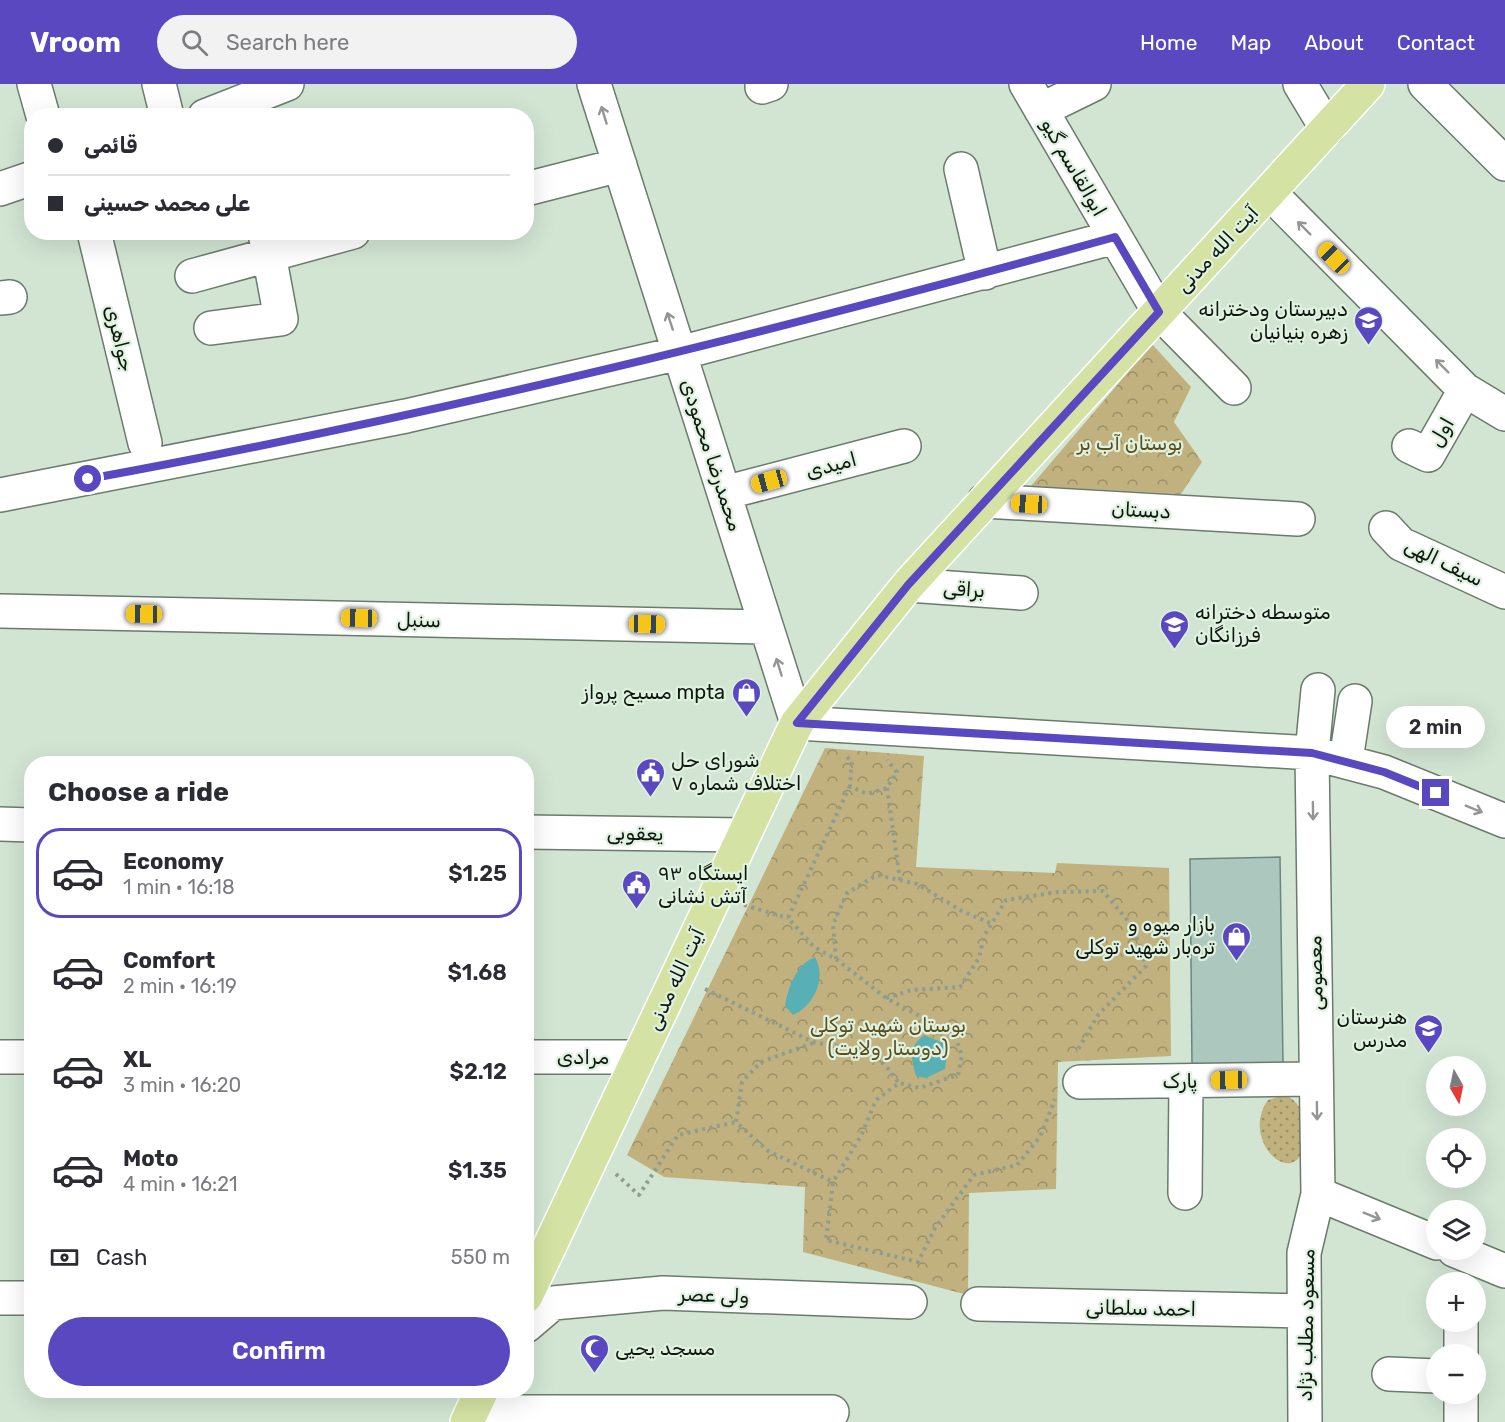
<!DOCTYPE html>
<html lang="en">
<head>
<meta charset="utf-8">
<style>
	:root { --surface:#fff; --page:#f2f2f3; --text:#2b2b33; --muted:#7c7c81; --line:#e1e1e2; --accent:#5948c0 }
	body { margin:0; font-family:Rubik,Cairo,sans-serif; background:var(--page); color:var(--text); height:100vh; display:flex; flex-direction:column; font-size:22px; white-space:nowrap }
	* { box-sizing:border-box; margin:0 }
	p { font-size:20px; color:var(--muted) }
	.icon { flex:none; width:33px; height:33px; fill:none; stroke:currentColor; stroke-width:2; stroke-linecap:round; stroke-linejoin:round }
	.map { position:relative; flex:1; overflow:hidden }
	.drawer { position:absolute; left:24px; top:672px; width:510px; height:642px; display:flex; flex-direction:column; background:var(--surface); border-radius:24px; box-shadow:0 6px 24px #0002 }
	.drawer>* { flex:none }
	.top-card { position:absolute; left:24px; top:24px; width:510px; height:132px; border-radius:24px; box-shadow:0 6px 24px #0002; display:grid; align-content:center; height:132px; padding:0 24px; background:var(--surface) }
	.needle { width:39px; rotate:171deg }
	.fabs { position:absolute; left:1426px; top:972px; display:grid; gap:12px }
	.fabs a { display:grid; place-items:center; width:60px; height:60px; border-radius:50%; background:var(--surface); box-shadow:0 6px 24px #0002; font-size:30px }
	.end { position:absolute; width:27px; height:27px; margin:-14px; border:8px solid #5948c0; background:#fff; box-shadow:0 0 0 3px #fff }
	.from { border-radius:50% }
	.bubble { position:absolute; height:42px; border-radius:21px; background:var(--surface); box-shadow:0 6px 24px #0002; font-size:20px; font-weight:600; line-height:42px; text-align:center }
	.car { position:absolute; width:18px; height:36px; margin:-18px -9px; border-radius:8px; box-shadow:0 0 4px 2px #0007; background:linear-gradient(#f5c518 24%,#345 0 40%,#f5c518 0 76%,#345 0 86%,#f5c518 0) }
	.top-card b { display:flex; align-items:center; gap:21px; height:57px; font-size:22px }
	.top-card b+b { border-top:2px solid var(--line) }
	.top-card i { width:15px; height:15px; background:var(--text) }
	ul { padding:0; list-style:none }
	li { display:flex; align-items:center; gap:18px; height:90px; margin:0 12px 9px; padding:0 12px; border:3px solid transparent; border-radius:24px }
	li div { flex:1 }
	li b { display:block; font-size:22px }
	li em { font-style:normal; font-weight:600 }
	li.on { border-color:var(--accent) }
	li>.icon { width:54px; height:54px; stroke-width:1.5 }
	h2 { padding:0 24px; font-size:27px; line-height:72px }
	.pay { display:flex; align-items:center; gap:15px; height:66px; padding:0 24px; font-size:22px }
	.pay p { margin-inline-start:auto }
	.button { display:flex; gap:12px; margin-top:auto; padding:12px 24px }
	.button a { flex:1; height:69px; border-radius:36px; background:var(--accent); color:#fff; font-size:24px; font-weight:600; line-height:69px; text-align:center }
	header { display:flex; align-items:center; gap:36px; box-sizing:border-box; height:84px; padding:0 30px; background:var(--accent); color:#fff }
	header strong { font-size:28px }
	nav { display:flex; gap:33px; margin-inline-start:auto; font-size:21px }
	.search { width:420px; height:54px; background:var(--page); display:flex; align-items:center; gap:15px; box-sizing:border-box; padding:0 21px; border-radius:33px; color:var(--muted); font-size:22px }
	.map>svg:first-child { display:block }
</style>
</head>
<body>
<header>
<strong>Vroom</strong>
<div class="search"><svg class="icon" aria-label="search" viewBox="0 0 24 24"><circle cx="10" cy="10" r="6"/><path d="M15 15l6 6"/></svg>Search here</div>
<nav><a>Home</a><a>Map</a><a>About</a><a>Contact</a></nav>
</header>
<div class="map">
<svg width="1505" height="1338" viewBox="0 0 1505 1338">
	<defs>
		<pattern id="grass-dots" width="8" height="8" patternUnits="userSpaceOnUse" patternTransform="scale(1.5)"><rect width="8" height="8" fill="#c1b17e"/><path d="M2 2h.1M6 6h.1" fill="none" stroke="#9b8f66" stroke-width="1.8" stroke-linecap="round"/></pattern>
		<pattern id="forest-crowns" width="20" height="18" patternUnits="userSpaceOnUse" patternTransform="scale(1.5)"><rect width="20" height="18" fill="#c1b17e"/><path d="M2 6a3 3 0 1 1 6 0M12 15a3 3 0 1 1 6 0" fill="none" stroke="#9b8f66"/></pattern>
	</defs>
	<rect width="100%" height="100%" fill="#d2e5d3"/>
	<path fill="url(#grass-dots)" d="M1285,1011C1298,1016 1303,1028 1304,1041C1304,1047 1306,1057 1304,1064C1291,1105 1240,1055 1268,1016Z"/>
	<path fill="url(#forest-crowns)" d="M1152,260L1191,303L1174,338L1202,378L1181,410L1031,402Z
		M825,664L924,672L916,783L1055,789L1057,779L1169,784L1171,972L1058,978L1056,1105L969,1109L968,1211L803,1168L805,1103L664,1093L627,1071Z"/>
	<path fill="#58b0b6" d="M815,873C827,894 814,922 793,931L785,922C788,903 796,881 815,873Z
		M924,951L948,961L945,985L926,994L916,992C911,973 908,964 924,951Z"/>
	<path fill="#acc7be" stroke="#6c867e" stroke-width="1.5" d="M1280,773L1283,979L1192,981L1190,775Z"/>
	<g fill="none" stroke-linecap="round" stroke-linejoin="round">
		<defs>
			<path id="minor" d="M34,0L43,32
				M159,0L167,32
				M594,0L797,639L1312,669L1384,688L1505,737
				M1026,0L1159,228L1234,304
				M1300,0L1327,45
				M1425,0L1505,80
				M762,3L771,0
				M1041,26L1094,0
				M205,32L287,0
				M961,85L985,189
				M0,105L32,94
				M526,105L620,81
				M1269,108L1465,306L1505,330
				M94,148L145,359
				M192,192L353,148
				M0,214L10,213
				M211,244L281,235L265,149
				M1409,362L1428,371L1465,306
				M724,409L904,362
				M0,411L406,332L680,269L1115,153
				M984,417L1298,435
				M1386,444L1401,460L1505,508
				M908,501L1021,509
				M0,527L766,543
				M1346,676L1355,617
				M0,740L32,741
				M526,748L744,751
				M0,973H32
				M526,973H639
				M1080,998L1316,995
				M1185,1109L1186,997
				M1318,1110L1437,1159
				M1454,1166L1505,1187
				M0,1214H32
				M978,1220L1304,1227
				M1461,1238V1270
				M526,1242L553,1219L663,1209L910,1218
				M1389,1290L1437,1292
				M472,1328H832
				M1305,1338L1304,1169L1318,1110L1312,669L1318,606
				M1461,1338V1310"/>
			<path id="major" d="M526,1212L797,639L908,501L1368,0
				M467,1338L482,1306"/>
		</defs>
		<use href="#minor" stroke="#6a7b6b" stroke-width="36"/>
		<use href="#major" stroke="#fff" stroke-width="36"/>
		<path stroke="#8e9d8f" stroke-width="4" stroke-dasharray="3 4.5" stroke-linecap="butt" d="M847,673L852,677L850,702L867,710L887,704L897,688L887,676
			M850,702L788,834L814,863L836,875L886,914L955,951L962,972L958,991L919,1004L899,999L876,1016L861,1052L833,1098L826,1156L918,1178L935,1144L974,1091L1017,1081L1040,1053L1055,1015
			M887,704L900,796
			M744,821L788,834
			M836,875L833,841L847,809L877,791L917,800L962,827L992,840
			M705,905L813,958L876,969L899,999
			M886,914L912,906L960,903L979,874L984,852L1006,816L1058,808L1103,807L1133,843L1146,882L1098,931L1076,969
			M813,959L761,978L742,998L736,1038L768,1067L833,1098
			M616,1090L639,1111L678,1051L736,1038"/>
		<use href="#minor" stroke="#fff" stroke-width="33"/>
		<use href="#major" stroke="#d4e3a3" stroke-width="33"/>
	</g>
	<defs><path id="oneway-shaft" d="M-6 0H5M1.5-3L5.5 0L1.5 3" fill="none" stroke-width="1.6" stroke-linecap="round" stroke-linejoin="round" transform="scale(1.5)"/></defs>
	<g stroke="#939693">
		<use href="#oneway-shaft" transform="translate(604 31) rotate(-107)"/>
		<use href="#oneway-shaft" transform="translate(1304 144) rotate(-135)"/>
		<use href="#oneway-shaft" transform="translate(670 237) rotate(-108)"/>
		<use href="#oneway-shaft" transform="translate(1442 282) rotate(-135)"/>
		<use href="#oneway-shaft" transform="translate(779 583) rotate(-107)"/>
		<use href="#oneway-shaft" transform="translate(1474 725) rotate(22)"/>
		<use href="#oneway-shaft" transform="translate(1313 727) rotate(89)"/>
		<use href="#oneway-shaft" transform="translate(1317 1027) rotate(89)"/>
		<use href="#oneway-shaft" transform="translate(1372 1132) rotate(22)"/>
	</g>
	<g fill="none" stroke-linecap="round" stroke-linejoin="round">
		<path stroke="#5948c0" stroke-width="8" d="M88,395C434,332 776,247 1115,153L1159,228L908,501L797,639L1312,669L1384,688L1436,709"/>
	</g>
	<defs>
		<symbol id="school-pin" viewBox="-11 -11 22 30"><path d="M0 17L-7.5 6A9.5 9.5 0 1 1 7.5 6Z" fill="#5948c0" stroke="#dff2e0"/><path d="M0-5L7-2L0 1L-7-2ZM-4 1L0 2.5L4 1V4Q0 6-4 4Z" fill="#fff"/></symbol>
		<symbol id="shop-pin" viewBox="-11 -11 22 30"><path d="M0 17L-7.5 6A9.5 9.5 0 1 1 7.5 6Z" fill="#5948c0" stroke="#dff2e0"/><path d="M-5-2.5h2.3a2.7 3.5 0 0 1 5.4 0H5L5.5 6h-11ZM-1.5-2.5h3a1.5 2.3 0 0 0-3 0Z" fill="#fff"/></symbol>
		<symbol id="civic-pin" viewBox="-11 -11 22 30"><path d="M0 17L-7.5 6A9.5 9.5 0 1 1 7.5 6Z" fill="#5948c0" stroke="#dff2e0"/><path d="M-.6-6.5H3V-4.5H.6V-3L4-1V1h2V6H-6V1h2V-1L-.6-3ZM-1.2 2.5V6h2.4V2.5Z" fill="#fff"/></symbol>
		<symbol id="mosque-pin" viewBox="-11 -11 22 30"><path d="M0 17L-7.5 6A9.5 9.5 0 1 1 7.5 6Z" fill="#5948c0" stroke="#dff2e0"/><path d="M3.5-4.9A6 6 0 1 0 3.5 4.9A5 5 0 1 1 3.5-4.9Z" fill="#fff"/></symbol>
	</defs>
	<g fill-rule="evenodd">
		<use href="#school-pin" x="1352" y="220" width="33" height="45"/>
		<use href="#school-pin" x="1158" y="524" width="33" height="45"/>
		<use href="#shop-pin" x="730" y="592" width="33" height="45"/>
		<use href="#civic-pin" x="634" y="672" width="33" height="45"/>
		<use href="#civic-pin" x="620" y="784" width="33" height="45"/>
		<use href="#shop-pin" x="1220" y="836" width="33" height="45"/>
		<use href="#school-pin" x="1412" y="928" width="33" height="45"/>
		<use href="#mosque-pin" x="578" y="1248" width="33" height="45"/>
	</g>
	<g text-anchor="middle" stroke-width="4.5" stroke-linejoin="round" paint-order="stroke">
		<g font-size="20" fill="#0f1610" stroke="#dff2e0">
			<text transform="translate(1074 83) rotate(60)" y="7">ابوالقاسم گیو</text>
			<text transform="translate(1217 165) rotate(-47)" y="7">آیت الله مدنی</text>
			<text transform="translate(120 254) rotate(76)" y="7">جواهری</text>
			<text transform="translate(1441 348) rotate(-60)" y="7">اول</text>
			<text transform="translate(712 371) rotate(72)" y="7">محمدرضا محمودی</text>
			<text transform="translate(831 381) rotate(-15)" y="7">امیدی</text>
			<text transform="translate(1141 426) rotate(3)" y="7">دبستان</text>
			<text transform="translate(1444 478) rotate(26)" y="7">سیف الهی</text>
			<text transform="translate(964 505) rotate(4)" y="7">براقی</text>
			<text transform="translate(419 536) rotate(1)" y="7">سنبل</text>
			<text transform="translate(635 749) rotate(1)" y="7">یعقوبی</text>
			<text transform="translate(1315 889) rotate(-91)" y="7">معصومی</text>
			<text transform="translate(675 895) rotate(-65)" y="7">آیت الله مدنی</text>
			<text x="583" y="980">مرادی</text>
			<text transform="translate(1180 997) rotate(-1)" y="7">پارک</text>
			<text transform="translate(714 1211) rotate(2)" y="7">ولی عصر</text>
			<text transform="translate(1141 1224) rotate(1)" y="7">احمد سلطانی</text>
			<text transform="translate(1306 1241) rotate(-89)" y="7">مسعود مطلب نژاد</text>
		</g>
		<g font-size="20" fill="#0f1610" stroke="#dff2e0" text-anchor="end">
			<text x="1348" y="232">دبیرستان ودخترانه<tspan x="1348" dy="23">زهره بنیانیان</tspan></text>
			<text x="1195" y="535" text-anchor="start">متوسطه دخترانه<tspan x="1195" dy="23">فرزانگان</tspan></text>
			<text x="725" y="615">مسیح پرواز mpta</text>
			<text x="671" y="683" text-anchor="start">شورای حل<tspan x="671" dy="23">اختلاف شماره ۷</tspan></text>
			<text x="658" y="796" text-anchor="start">ایستگاه ۹۳<tspan x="658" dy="23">آتش نشانی</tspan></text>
			<text x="1215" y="847">بازار میوه و<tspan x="1215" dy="23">تره‌بار شهید توکلی</tspan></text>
			<text x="1407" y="940">هنرستان<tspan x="1407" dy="23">مدرس</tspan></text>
			<text x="615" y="1271" text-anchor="start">مسجد یحیی</text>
		</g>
		<g font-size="20" fill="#5c4d1d" stroke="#dff2e0">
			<text x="1130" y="366">بوستان آب بر</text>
			<text x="888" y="948">بوستان شهید توکلی<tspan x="888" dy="23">(دوستار ولایت)</tspan></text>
		</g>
	</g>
</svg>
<div class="fabs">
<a><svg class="needle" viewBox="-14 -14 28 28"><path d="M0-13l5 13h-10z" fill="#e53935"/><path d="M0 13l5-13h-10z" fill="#7c7c81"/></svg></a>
<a><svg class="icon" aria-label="locate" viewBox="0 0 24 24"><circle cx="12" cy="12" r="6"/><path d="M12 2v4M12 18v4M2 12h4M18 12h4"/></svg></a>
<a><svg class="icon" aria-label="layers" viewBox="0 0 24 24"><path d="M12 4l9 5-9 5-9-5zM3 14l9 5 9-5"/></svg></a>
<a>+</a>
<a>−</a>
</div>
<i class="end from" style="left:88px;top:395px"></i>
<i class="end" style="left:1436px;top:709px"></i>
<div class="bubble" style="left:1386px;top:622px;width:99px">2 min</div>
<i class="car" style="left:1334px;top:174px;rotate:315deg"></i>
<i class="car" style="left:769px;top:397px;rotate:255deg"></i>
<i class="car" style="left:1029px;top:420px;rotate:273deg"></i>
<i class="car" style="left:144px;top:530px;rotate:271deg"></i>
<i class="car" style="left:359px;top:534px;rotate:271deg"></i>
<i class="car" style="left:647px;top:540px;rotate:91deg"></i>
<i class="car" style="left:1229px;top:996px;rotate:269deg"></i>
<div class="top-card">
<b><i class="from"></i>قائمی</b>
<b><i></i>علی محمد حسینی</b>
</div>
<section class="drawer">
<h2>Choose a ride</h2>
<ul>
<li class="on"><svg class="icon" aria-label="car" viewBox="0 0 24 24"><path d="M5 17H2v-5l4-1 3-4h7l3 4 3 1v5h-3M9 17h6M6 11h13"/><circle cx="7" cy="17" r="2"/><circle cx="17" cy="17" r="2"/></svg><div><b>Economy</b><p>1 min · 16:18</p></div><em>$1.25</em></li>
<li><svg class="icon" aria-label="car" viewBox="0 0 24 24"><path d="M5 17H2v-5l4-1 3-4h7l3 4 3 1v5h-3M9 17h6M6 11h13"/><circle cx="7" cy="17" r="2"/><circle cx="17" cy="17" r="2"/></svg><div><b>Comfort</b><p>2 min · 16:19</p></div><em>$1.68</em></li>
<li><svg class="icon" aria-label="car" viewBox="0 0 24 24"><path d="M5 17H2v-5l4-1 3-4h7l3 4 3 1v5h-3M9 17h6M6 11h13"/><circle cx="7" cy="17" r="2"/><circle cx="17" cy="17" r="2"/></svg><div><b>XL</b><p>3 min · 16:20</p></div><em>$2.12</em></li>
<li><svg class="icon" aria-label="car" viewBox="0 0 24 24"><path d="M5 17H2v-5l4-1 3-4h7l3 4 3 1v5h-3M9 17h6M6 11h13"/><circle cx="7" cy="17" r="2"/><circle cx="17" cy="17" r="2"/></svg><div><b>Moto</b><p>4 min · 16:21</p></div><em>$1.35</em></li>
</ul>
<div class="pay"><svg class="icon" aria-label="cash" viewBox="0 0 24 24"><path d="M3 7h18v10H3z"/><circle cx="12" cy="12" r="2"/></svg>Cash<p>550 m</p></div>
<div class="button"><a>Confirm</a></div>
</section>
</div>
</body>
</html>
